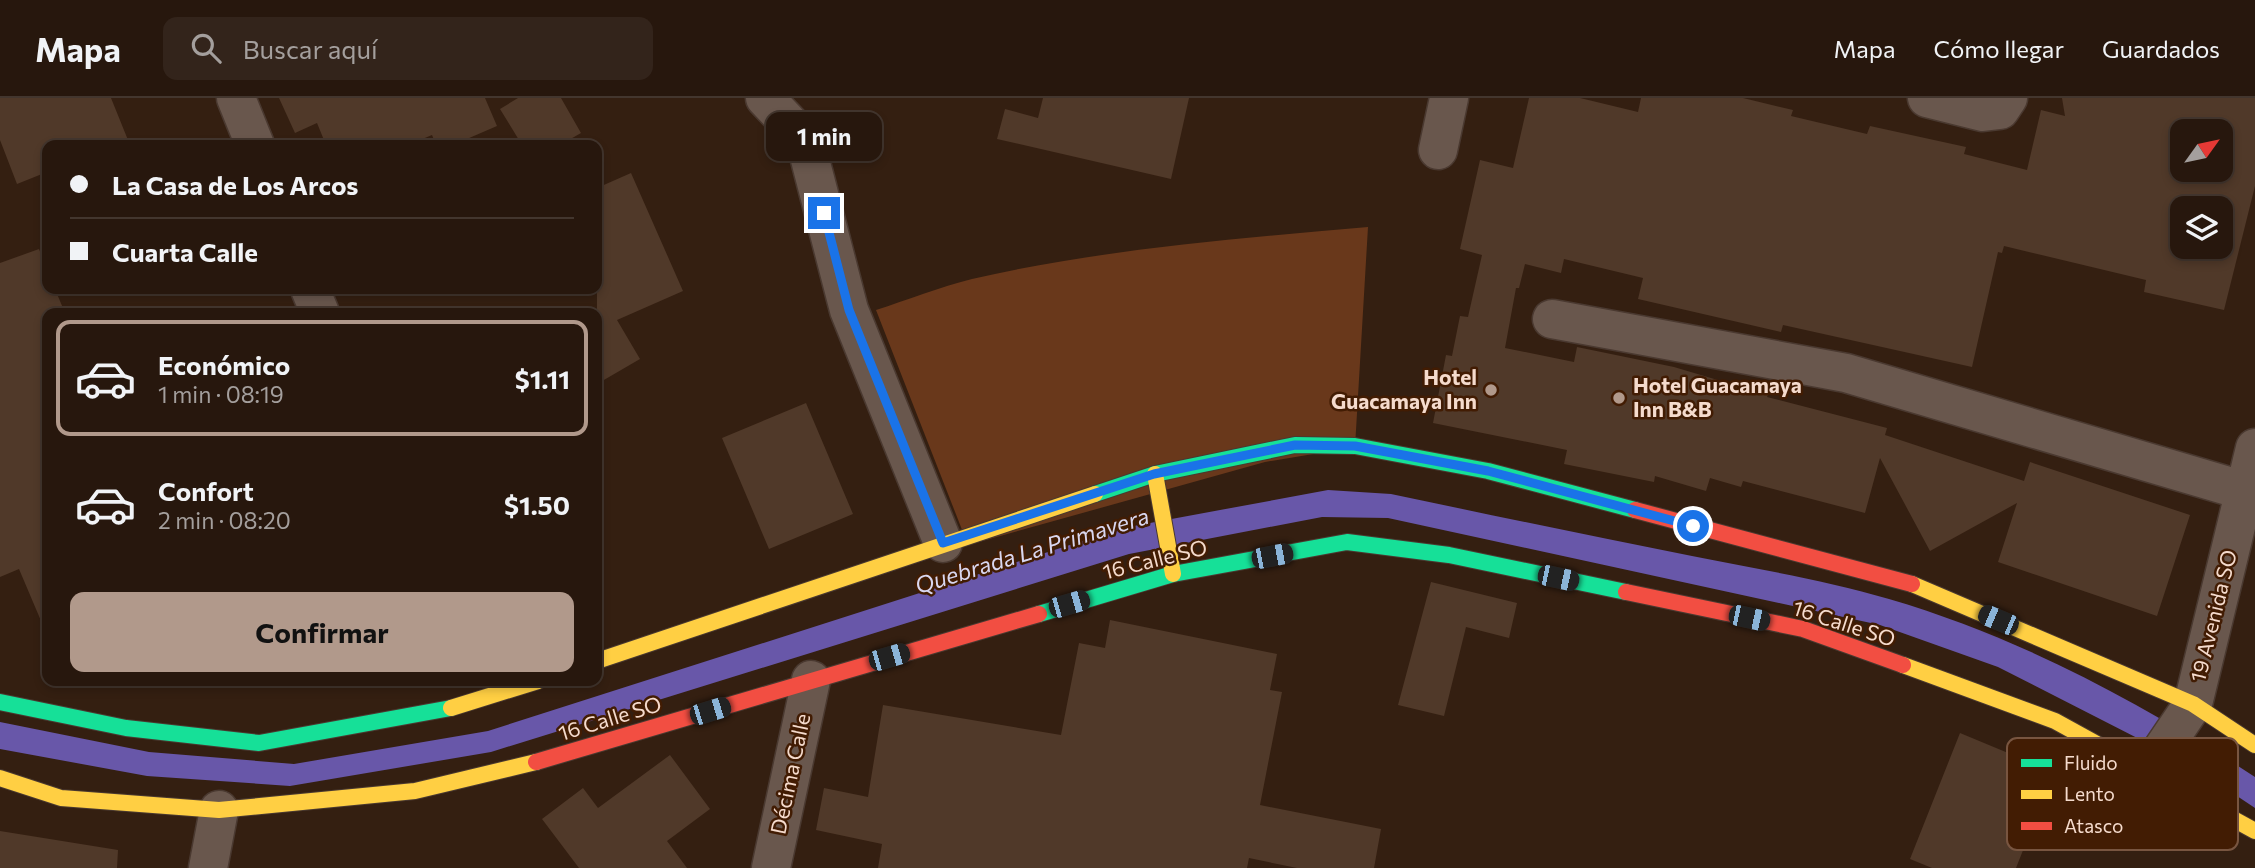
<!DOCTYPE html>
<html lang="es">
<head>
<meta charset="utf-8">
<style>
	:root { --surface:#27170d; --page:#33241b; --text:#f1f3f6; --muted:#a49f9d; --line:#43362e; --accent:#b1998b }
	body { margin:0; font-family:Commissioner,sans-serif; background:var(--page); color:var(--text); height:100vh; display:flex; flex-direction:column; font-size:26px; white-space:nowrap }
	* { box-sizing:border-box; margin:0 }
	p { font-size:23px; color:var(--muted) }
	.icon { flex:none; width:38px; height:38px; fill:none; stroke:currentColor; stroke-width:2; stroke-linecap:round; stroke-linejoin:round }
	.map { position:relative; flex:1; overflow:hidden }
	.details { position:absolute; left:42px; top:210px; width:560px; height:378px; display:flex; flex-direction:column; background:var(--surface); border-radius:14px; box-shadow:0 4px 10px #0003,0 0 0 2px var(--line) }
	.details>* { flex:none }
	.banner { position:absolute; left:42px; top:42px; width:560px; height:154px; border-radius:14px; box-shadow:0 4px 10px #0003,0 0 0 2px var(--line); display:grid; align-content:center; height:154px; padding:0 28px; background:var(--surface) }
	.needle { width:46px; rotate:57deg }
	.buttons { position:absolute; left:2170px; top:21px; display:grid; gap:14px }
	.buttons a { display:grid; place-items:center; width:63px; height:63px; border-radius:14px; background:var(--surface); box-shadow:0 4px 10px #0003,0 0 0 2px var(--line); font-size:35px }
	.end { position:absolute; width:32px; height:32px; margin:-16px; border:9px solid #1a73e8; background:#fff; box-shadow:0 0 0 4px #fff }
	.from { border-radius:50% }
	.bubble { position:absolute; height:49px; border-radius:14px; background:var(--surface); box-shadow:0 4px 10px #0003,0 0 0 2px var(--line); font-size:23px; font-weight:700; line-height:49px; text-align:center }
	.car { position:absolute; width:21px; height:42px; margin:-21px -10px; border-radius:9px; box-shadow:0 0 5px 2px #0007; background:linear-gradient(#222 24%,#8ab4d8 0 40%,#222 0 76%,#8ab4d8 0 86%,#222 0) }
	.banner b { display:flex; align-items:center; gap:24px; height:66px; font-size:26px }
	.banner b+b { border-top:2px solid var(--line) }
	.banner i { width:18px; height:18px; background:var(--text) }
	ul { padding:12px 0 0; list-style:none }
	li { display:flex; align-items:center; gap:21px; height:116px; margin:0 14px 10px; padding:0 14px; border:4px solid transparent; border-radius:14px }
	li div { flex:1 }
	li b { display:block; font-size:26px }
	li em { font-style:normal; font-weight:700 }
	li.active { border-color:var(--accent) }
	li>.icon { width:63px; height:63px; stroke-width:1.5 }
	.primary-button { display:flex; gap:14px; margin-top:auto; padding:14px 28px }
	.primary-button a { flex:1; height:80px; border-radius:14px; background:var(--accent); color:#111; font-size:28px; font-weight:700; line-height:80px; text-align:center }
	header { display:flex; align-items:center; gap:42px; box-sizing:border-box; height:98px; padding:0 35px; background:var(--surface); border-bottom:2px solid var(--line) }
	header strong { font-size:33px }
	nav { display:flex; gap:38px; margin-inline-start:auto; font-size:24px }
	.search { width:490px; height:63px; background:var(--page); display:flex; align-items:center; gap:18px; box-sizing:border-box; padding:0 24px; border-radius:14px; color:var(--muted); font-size:26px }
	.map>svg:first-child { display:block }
</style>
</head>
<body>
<header>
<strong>Mapa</strong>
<div class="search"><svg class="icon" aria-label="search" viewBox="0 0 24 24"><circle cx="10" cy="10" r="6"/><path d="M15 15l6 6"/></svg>Buscar aquí</div>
<nav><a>Mapa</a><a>Cómo llegar</a><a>Guardados</a></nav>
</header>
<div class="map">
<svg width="2255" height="770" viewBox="0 0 2255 770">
	<rect width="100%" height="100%" fill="#341f11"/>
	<path fill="#69381b" d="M1368,129L1355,349L1265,364L968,447L876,212C907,202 940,189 972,181C1102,151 1235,141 1368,129Z"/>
	<path fill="#6857a9" d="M1328,392L1391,396C1491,417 1591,438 1692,458C1757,471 1825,482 1889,501C2019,539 2142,605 2255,679V710L2192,668L1998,569L1880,527L1388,420L1322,419L1129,456L491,654L290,688L147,678L0,651V624L149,654L294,666L488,633L1123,430Z"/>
	<path fill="#503929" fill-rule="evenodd" d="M0,0H111L130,47H47V74L17,86L0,42Z
		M279,0H485L497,28L453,47H436L432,37L408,47H326L317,25L295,35Z
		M518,0H561L581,35L560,47H522L500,11Z
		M1043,0H1189L1171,81L997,41L1005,11L1038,20Z
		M1529,0H1580L1638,14L1641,0H1743L1793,12L1791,18L1867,36L1870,28L1966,49L1964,56L2027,72L2041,12L2065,18L2062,0H2255V88L2224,212L2144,194L2146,182L2004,148L2002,155L1998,154L1972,269L1783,227L1781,234L1638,201L1643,180L1564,161L1561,175L1525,166L1519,190H1516L1505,250L1574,264L1577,249L1674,269L1768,297L1767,299L1887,330L1885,337L2024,383L2030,364L2190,417L2157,518L1998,464L2017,405L1930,453L1880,360L1865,415L1743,383L1741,389L1710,380L1706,393L1655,378L1654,384L1564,366L1567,352L1433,325L1446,257L1452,258L1460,218L1468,219L1482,157L1460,151L1480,62L1513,70ZM2182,33H2221V72H2182ZM2182,110H2221V149H2182Z
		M631,75L683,193L617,222L640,261L597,286V90Z
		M39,151L47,172V191H55L65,215H47V537L19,471L0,479V165Z
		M806,305L853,416L769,451L722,340Z
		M1431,484L1517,505L1509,540L1466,529L1444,618L1398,607Z
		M1110,522L1277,556L1270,592L1282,594L1260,707L1381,731L1374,770H1297L1249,760L1247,770H878L882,746L816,732L824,690L868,699L883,607L1061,637L1079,545L1105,550Z
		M1960,635L2054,674L2016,770H1932L1910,761Z
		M670,657L710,711L667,743L687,770H579L542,721L583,690L598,710Z
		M0,733L118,752L117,770H0Z"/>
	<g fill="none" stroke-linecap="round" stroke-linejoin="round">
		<defs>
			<path id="street" d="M236,0L255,47
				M765,0L805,42L849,212L943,445
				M1927,0L1983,14L2000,12L2008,0
				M1438,52L1449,0
				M310,191L320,215
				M1552,221L1846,275L2245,393
				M2147,674L2193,606L2255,350
				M208,770L219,712
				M771,770L811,582"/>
			<path id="fast" d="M1095,396L1155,376L1295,347L1355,348L1488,373L1635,412
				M1039,516L1173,476L1347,444L1449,457L1626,494
				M0,604L126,630L259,645L451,610"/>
			<path id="slow" d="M1155,376L1173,476
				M1912,486L2193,606L2255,647
				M597,563L1095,396
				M1903,567L2055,623L2255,733
				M451,610L538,583
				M0,680L61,700L219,712L415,693L536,664"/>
			<path id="jam" d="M1635,412L1912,486
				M1626,494L1803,531L1903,567
				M536,664L1039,516"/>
		</defs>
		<use href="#street" stroke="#4a3930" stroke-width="41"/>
		<use href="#fast" stroke="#4a3930" stroke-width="18"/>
		<use href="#slow" stroke="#4a3930" stroke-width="18"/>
		<use href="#jam" stroke="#4a3930" stroke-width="18"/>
		<use href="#street" stroke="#69574d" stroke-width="38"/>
		<use href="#fast" stroke="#16e098" stroke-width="16"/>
		<use href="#slow" stroke="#ffcf43" stroke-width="16"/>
		<use href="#jam" stroke="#f24e42" stroke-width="16"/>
	</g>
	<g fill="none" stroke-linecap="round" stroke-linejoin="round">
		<path stroke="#1a73e8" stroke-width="9" d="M824,115L849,212L943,445L1154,376L1295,347L1355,348L1488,373L1693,428"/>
	</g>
	<g fill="#b1998b" stroke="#421c03" stroke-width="2.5">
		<circle cx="1491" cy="292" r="7"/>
		<circle cx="1619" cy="300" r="7"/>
	</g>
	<g text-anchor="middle" stroke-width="5" stroke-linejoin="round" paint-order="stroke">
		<g font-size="21" font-weight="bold" fill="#f5dbcd" stroke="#421c03" text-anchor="end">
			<text x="1477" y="287">Hotel<tspan x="1477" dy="24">Guacamaya Inn</tspan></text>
			<text x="1633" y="295" text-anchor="start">Hotel Guacamaya<tspan x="1633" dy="24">Inn B&amp;B</tspan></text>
		</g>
		<g font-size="21" fill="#f5dbcd" stroke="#421c03">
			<text transform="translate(1155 462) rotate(-14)" y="7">16 Calle SO</text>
			<text transform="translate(2214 518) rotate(-76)" y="7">19 Avenida SO</text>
			<text transform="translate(1844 526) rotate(18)" y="7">16 Calle SO</text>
			<text transform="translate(610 621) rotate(-17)" y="7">16 Calle SO</text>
			<text transform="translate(791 676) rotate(-78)" y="7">Décima Calle</text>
		</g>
		<g font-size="23" font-style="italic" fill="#d9d7f0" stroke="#421c03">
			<text transform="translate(1032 453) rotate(-17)" y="8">Quebrada La Primavera</text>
		</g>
	</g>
	<rect x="2007" y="640" width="231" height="112" rx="10" fill="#421c03" stroke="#785540" stroke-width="2"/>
	<rect x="2021" y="661" width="31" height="8" fill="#16e098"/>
	<rect x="2021" y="692" width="31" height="9" fill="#ffcf43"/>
	<rect x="2021" y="724" width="31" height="8" fill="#f24e42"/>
	<g font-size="19" fill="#f5dbcd">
		<text x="2064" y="672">Fluido</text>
		<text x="2064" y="703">Lento</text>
		<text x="2064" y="735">Atasco</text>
	</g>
</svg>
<div class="buttons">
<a><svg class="needle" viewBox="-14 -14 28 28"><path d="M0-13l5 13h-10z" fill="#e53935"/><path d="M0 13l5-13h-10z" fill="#a49f9d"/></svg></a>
<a><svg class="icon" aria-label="layers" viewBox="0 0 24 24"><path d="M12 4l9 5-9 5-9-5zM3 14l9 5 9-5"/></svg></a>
</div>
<i class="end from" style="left:1693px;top:428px"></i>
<i class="end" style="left:824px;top:115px"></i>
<div class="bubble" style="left:766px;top:14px;width:116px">1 min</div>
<i class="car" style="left:1272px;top:458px;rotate:79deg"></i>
<i class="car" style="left:1558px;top:480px;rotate:102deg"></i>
<i class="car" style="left:1069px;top:506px;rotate:74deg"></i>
<i class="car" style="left:1749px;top:520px;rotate:102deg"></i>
<i class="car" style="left:1998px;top:522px;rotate:293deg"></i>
<i class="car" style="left:889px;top:559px;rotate:74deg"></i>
<i class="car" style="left:710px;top:613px;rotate:73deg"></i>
<div class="banner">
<b><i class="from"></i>La Casa de Los Arcos</b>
<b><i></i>Cuarta Calle</b>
</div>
<section class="details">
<ul>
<li class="active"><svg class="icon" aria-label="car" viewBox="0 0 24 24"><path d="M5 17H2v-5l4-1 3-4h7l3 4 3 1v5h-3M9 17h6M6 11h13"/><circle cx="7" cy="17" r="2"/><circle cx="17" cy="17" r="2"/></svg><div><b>Económico</b><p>1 min · 08:19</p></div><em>$1.11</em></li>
<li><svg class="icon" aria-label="car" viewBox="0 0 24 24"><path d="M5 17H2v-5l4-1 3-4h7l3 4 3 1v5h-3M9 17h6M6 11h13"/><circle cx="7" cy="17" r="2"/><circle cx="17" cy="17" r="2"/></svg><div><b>Confort</b><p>2 min · 08:20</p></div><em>$1.50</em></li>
</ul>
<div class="primary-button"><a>Confirmar</a></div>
</section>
</div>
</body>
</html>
